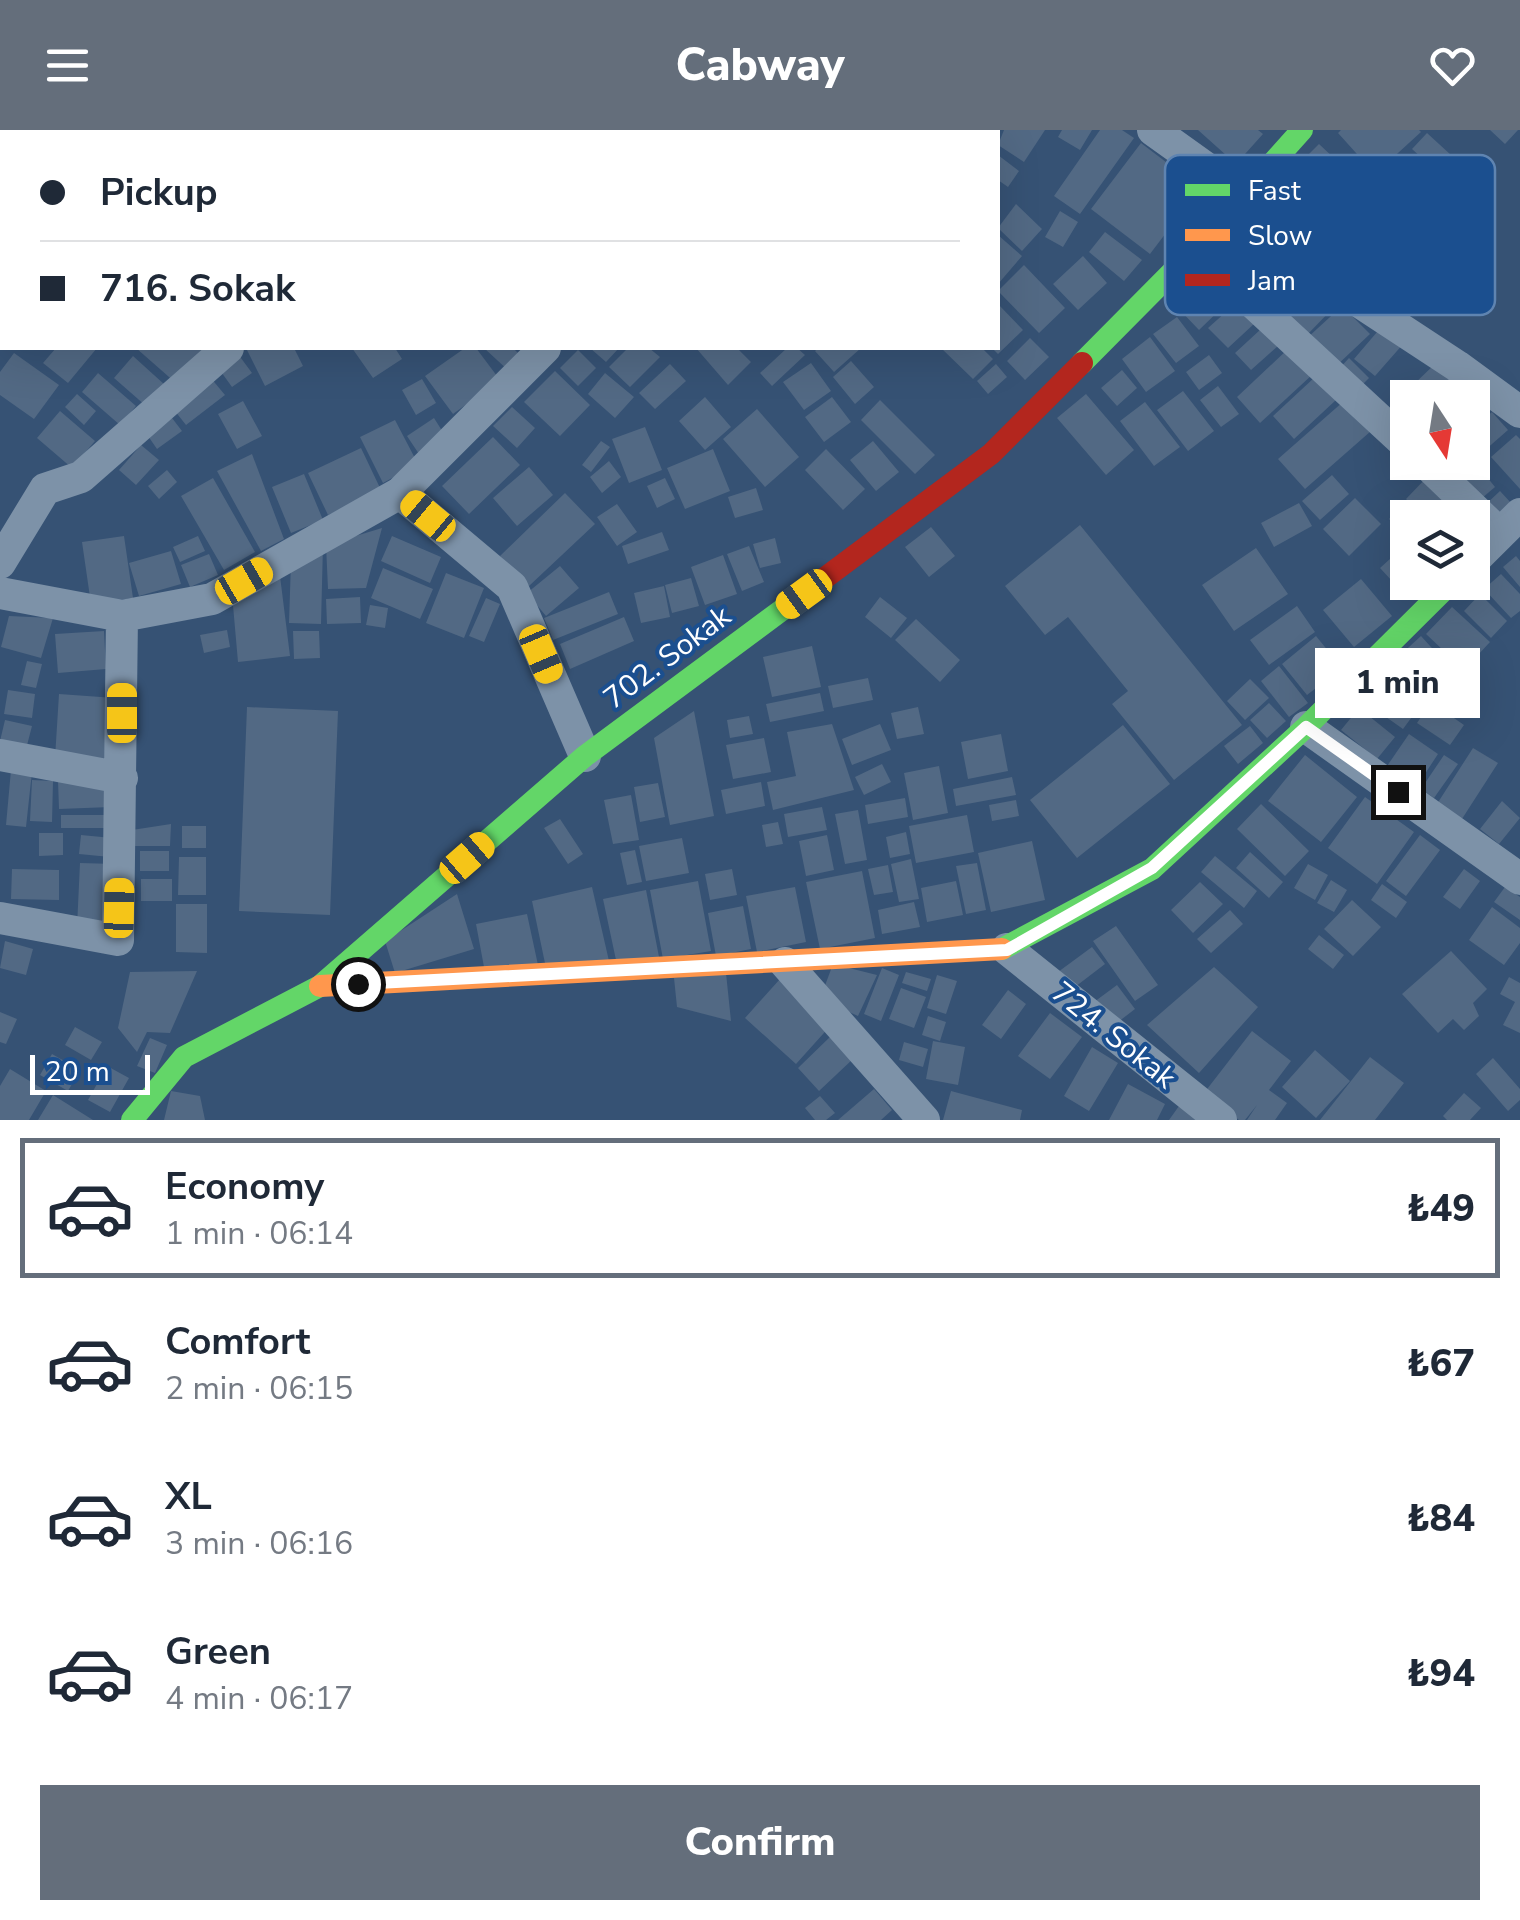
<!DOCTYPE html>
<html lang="en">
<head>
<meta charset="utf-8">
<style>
	:root { --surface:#fff; --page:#f6f6f7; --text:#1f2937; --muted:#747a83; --line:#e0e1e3; --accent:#646e7b }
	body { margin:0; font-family:"Nunito Sans",sans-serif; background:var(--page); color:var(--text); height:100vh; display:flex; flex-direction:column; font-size:38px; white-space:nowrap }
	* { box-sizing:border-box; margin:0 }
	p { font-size:32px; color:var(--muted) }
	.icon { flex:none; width:55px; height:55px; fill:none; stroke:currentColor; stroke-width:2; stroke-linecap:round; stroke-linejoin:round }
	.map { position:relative; height:990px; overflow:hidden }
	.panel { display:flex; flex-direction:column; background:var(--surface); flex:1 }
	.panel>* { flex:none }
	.top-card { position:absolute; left:0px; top:0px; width:1000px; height:220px; box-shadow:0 10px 40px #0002; display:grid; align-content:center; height:220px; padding:0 40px; background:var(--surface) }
	.needle { width:65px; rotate:168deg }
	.controls { position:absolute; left:1390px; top:250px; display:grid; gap:20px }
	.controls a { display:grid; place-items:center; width:100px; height:100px; border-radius:0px; background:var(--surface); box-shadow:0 10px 40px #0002; font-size:50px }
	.scale { position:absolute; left:30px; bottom:25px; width:120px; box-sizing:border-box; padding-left:10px; border:5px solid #fff; border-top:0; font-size:28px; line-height:35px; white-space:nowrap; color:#fff; -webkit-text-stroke:8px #1b4f8f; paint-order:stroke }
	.end { position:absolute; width:45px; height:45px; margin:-22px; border:12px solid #fff; background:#111; box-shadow:0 0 0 5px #111 }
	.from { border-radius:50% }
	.bubble { position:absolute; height:70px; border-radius:0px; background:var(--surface); box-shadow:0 10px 40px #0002; font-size:32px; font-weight:800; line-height:70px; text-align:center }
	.car { position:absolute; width:30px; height:60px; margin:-30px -15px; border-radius:12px; box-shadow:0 0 8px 2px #0007; background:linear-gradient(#f5c518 24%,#345 0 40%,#f5c518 0 76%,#345 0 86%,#f5c518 0) }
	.top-card b { display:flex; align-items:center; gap:35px; height:95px; font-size:38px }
	.top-card b+b { border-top:2px solid var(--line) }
	.top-card i { width:25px; height:25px; background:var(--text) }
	ul { padding:18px 0 0; list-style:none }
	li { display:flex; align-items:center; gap:30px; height:140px; margin:0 20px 15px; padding:0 20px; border:5px solid transparent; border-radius:0px }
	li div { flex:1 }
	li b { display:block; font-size:38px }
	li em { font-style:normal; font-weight:800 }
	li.on { border-color:var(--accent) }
	li>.icon { width:90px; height:90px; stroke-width:1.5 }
	.action { display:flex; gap:20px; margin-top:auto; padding:20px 40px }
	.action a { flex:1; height:115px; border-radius:0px; background:var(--accent); color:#fff; font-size:40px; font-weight:800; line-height:115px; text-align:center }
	header { display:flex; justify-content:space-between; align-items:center; height:130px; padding:0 40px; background:var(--accent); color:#fff; font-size:45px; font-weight:800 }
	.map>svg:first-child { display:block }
</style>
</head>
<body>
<header><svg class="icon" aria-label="menu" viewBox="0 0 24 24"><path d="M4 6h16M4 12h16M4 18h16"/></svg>Cabway<svg class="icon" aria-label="heart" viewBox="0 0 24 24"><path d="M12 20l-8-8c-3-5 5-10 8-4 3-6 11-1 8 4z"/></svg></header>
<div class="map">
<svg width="1520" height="990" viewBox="0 0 1520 990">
	<rect width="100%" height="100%" fill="#365274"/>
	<path fill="#526984" d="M1004,0H1045L1024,32L998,15Z
		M1062,0H1092L1080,20L1058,7Z
		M1100,0H1122L1134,8L1080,84L1054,66Z
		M1198,0H1258L1263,4L1236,34Z
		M1341,0H1419L1421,2L1375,44L1338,3Z
		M1490,0H1518L1505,14Z
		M1427,3L1451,25L1436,41L1412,19Z
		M1141,13L1200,58L1150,124L1091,79Z
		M1319,14L1352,45L1331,67L1298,35Z
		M998,25L1019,41L1008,57L998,50Z
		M1016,74L1042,99L1022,121L998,98Z
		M1060,81L1078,92L1063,117L1045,107Z
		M1105,102L1142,130L1124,151L1089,122Z
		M998,105L1022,126L998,154Z
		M1083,126L1107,153L1078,180L1053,154Z
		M1024,135L1065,178L1039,203L998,161Z
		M1210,147L1231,169L1199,200L1178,178Z
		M1311,151L1336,175L1305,207L1280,183Z
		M1236,173L1255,193L1228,218L1208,198Z
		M998,174L1023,200L998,224L992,218H998Z
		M1342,176L1370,204L1334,238L1306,209Z
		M1177,187L1199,216L1176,233L1153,204Z
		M1383,195L1404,213L1375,246L1354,229Z
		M1261,199L1278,216L1251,240L1235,223Z
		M1150,207L1175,241L1146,262L1122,229Z
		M1030,208L1049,227L1025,250L1007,231Z
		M56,218H97L68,253L43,233Z
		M136,218H209L177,254Z
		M246,218H294L303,236L265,256Z
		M352,218H395L402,229L373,248Z
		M465,218H476L500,250L453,284L425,246Z
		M484,218H513L524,229L511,243Z
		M590,218H619L606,232Z
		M628,218H649L660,227L630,257L609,237Z
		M696,218H737L751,232L728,255Z
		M787,218H797L805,225L772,256L760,243Z
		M818,218H861L834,242L815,221Z
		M941,218H982L993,229L973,249Z
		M1289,218L1313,244L1260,293L1237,267Z
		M578,220L596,238L578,256L560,238Z
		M14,223L59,255L34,289L0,265V242Z
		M238,224L252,243L232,257L219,239Z
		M1209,225L1222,243L1199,260L1186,242Z
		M133,226L165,255L146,276L114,248Z
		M1349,228L1369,248L1357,260L1337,241Z
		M851,231L874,257L855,274L833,247Z
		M811,233L831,261L804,280L783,252Z
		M1436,233L1462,259L1453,268H1425L1413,255Z
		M670,234L686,251L655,279L639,263Z
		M996,234L1007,247L988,264L977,251Z
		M1122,240L1137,258L1117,276L1101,258Z
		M555,241L590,275L560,306L524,272Z
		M98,243L136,276L120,295L82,262Z
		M605,243L634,267L615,288L588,264Z
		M210,247L225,265L186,295L171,276Z
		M1315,247L1336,270L1294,309L1273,286Z
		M422,249L436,273L416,285L402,260Z
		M1218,256L1239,284L1221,297L1200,270Z
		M1183,261L1214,301L1188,321L1157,280Z
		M1408,262L1414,268H1408V307L1385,287Z
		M77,264L96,281L84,295L65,277Z
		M1086,264L1134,320L1106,345L1057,288Z
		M705,267L731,297L705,320L679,291Z
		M832,267L851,292L824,312L805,287Z
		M880,270L935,325L915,344L861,290Z
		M243,271L262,306L237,319L218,284Z
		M1344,271L1371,301L1305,359L1278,329Z
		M1145,272L1180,317L1154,336L1120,291Z
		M512,277L535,298L517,318L493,296Z
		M757,279L799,327L765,357L723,309Z
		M60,281L95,311L72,338L37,308Z
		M1492,282L1508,300L1476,328L1472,299Z
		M172,288L182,301L157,319L148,306Z
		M434,288L446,307L419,324L407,306Z
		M395,290L418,334L383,353L360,307Z
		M645,297L662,340L629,353L612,309Z
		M1516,305L1520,309V359L1491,327Z
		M493,307L520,335L469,384L442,356Z
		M601,311L610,317L591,342L582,335Z
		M873,311L899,342L876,361L850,330Z
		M141,315L159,330L136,355L119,340Z
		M361,318L381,360L328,385L308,343Z
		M713,319L730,361L685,379L667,338Z
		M826,319L865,359L843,380L805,340Z
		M252,324L284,409L261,421L217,341Z
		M609,331L621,347L602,363L590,347Z
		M1456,332H1475L1495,357L1475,374L1447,341Z
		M529,337L553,365L517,396L493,368Z
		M167,340L177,352L159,369L148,356Z
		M304,344L323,390L291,403L272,357Z
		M1332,345L1349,364L1320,390L1302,371Z
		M1428,346L1471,388H1425L1406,369Z
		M213,348L255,422L224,440L181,366Z
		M665,348L675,369L657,378L647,356Z
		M756,358L763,380L735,388L728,367Z
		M1500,361L1512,374L1495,390L1483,377Z
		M565,363L595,394L529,456L500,426Z
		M1355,368L1381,394L1349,426L1323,399Z
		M1299,373L1312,396L1274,417L1261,393Z
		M617,374L637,402L617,416L597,387Z
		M1404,375L1417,388H1408V407L1389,389Z
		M1080,395L1242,595L1174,650L1112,574L1128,561L1068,487L1045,505L1005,456Z
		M931,397L955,426L929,447L905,417Z
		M382,398L366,458L328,459L326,415Z
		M662,402L669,420L628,434L622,416Z
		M124,406L133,468L91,474L82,412Z
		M198,406L205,421L180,432L173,417Z
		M392,406L441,427L430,453L381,431Z
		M775,408L781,433L760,438L753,414Z
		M323,415L321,494L289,493L291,431Z
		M749,416L764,452L742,461L727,424Z
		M1256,418L1288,464L1234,501L1202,455Z
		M1401,419L1408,427V452H1416L1404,464L1380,438Z
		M171,421L181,454L139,466L129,433Z
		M209,424L218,445L190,457L181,435Z
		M723,425L737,464L705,475L691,437Z
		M1516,426L1520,431V457L1503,437Z
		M560,436L579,458L546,486L527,463Z
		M383,438L433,459L420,489L371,468Z
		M446,443L484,458L464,508L426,493Z
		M1501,444L1520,464V481L1511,488L1484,459Z
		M280,446L290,526L238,532L232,464Z
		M691,448L699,476L672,483L665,455Z
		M1361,449L1392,486L1354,517L1323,480Z
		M664,456L670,487L641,493L634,463Z
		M609,462L618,484L553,510L544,488Z
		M1480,464L1507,491L1491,508L1464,481Z
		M360,467L361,493L327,494L326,469Z
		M880,467L907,488L891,508L865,487Z
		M486,468L500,474L484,512L469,506Z
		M370,475L388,478L385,498L366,495Z
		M1297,476L1315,502L1269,535L1250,510Z
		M1452,477L1490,512L1464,540L1426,504Z
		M9,486L53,488L41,528L1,517Z
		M624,487L634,511L570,539L560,514Z
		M916,489L960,530L940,552L895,510Z
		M227,500L230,517L204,523L200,505Z
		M104,501L106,539L58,543L55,504Z
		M293,501H319L320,528L294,529Z
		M1316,506L1342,538L1307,565L1282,534Z
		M1421,506L1441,528L1406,560L1386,538Z
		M812,516L821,557L772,567L763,527Z
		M27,531L42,534L36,558L21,555Z
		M1279,536L1308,573L1289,587L1261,551Z
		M1376,545L1420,576L1403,599L1359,568Z
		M868,548L873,570L833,578L828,556Z
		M1250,549L1269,568L1245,590L1227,571Z
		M8,560L35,564L32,588L4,584Z
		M820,563L824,581L770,592L766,574Z
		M59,564L115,568L110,632L55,628Z
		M1431,572L1464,595L1450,615L1417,593Z
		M1269,573L1286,591L1267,608L1250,590Z
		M247,577L338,581L330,785L239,781Z
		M918,577L924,604L897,609L891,583Z
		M1359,578L1395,607L1377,629L1341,600Z
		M694,581L714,686L670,695L654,608Z
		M749,586L753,604L730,608L727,590Z
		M5,590L32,596L25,623L0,611Z
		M832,594L854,660L773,680L767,652L796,646L787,602Z
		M880,594L891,620L852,635L842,609Z
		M1123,595L1170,654L1077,728L1030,670Z
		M1250,596L1263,613L1238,634L1224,616Z
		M1001,604L1008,641L968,649L961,612Z
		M1409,604L1438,624L1415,659L1385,639Z
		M764,608L771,642L733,649L726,615Z
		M1473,618L1498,633L1460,692L1435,677Z
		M1305,625L1357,667L1321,712L1268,671Z
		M1444,625L1458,634L1434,668L1421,659Z
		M882,634L891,652L864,665L855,647Z
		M939,636L948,683L913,690L904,643Z
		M11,640L32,642L26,697L6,695Z
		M1012,647L1016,665L956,676L953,659Z
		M110,649L111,677L59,679L58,651Z
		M32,650L53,651L52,692L30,691Z
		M761,652L765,676L726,684L721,660Z
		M658,653L665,687L640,692L634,657Z
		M631,665L639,710L613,714L604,670Z
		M1365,667L1414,702L1377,754L1328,718Z
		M905,668L908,687L868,694L865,675Z
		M1016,670L1019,686L992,691L989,675Z
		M1502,671L1520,688L1499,714L1480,699Z
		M1261,674L1309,721L1285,746L1237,699Z
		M822,677L827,700L788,707L784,684Z
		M858,680L867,730L845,734L835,684Z
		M61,685H110V698H61Z
		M967,685L974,722L916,733L909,696Z
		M560,689L583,724L568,734L544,698Z
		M778,692L783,714L766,717L762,695Z
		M171,694L170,716H132V700Z
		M182,696H206V718H182Z
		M906,702L910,724L890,728L886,707Z
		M39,703H63V725L39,726Z
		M81,705L112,708L110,727L79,724Z
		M827,705L834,740L806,746L799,711Z
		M1420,705L1440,720L1406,766L1386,751Z
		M682,708L689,743L646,751L639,716Z
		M1032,711L1045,770L991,782L978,723Z
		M635,720L642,752L627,755L620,723Z
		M140,721H169V741H140Z
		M1250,722L1283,752L1269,768L1236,738Z
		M1215,726L1257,761L1244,778L1201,742Z
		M179,727H206V765H178Z
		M911,729L919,769L899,772L891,734Z
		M80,733L115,734L112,799L77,797Z
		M977,733L986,780L966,784L956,736Z
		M1308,734L1328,745L1315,770L1294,758Z
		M888,735L893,762L874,765L868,739Z
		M12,739L59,740V770L11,769Z
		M732,739L737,765L710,770L705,744Z
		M1464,739L1480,751L1460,779L1443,767Z
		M862,741L875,808L820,819L806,752Z
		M141,749H172V771H141Z
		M1331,750L1347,760L1334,782L1317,773Z
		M698,751L711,821L663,829L650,760Z
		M956,751L963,785L927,792L921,758Z
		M1200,752L1223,774L1193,803L1171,780Z
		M1382,754L1407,772L1396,788L1371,770Z
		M592,757L609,831L546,838L532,771Z
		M795,757L806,812L757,822L746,766Z
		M1505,757L1520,767V790L1494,772Z
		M646,760L660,832L616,830L603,769Z
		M457,764L474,819L395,843L385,811Z
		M1352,770L1381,797L1353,826L1324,799Z
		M914,772L920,797L882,804L878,780Z
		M176,774H207V823L176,822Z
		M743,776L751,819L716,826L708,783Z
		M1492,777L1520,798V813L1504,835L1469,810Z
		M1230,780L1243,794L1211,823L1197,809Z
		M527,784L538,835L484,837L476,794Z
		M1116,796L1158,855L1135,871L1093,811Z
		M1319,805L1344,825L1333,839L1308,819Z
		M5,811L33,819L26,845L0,838Z
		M1092,817L1105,834L1071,860L1058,842Z
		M1451,821L1487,859L1473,873L1479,886L1464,900L1453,889L1438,903L1402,864Z
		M833,834L877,845L858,886L820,869Z
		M1214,837L1258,877L1199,943L1147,895Z
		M882,838L899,845L881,891L864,884Z
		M197,841L170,903L147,902L137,922L118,898L130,842Z
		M906,842L931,849L927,861L902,853Z
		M726,843L731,891L677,877L674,848Z
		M937,845L957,851L946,884L927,878Z
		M1509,847L1520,853V903L1503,895L1515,872L1500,864Z
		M780,849L832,894L796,934L745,888Z
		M1117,855L1135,879L1109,899L1090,875Z
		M901,858L926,867L914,898L889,889Z
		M1008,860L1026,874L1001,909L982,895Z
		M0,882L17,889L6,914L0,912Z
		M1050,883L1082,907L1050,949L1018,926Z
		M928,886L946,892L940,911L922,905Z
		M75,897L102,912L91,930L65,915Z
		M1252,901L1291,931L1269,960L1287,973L1275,990H1247L1257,975L1245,990H1239L1204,963Z
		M832,905L854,928L819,961L798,938Z
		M150,908L167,915L155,943L137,936Z
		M933,911L965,917L958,955L926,949Z
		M904,912L928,919L923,937L899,930Z
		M1092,917L1118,933L1089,981L1064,966Z
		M1315,920L1350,951L1316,988L1282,957Z
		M52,924L80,940L68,961L40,945Z
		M1370,927L1404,953L1375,990H1320Z
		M1493,928L1520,959V970L1508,981L1476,944Z
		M107,936L129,948L110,982L88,970Z
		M10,939L46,961L29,990H0V956Z
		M1128,954L1165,974L1157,990H1109Z
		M874,959L892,980L881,990H838Z
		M171,961L200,966L205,990H164Z
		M951,961L1022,980L1020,990H943Z
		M1464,963L1481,978L1470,990H1447L1443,986Z
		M53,965L93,990H38Z
		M820,966L835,983L826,990H815L805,978Z
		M1179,976L1200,990H1169Z"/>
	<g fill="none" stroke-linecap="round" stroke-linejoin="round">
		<path stroke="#7d92a8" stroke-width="32" d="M1153,0L1241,63
			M148,2L151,0
			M481,2L484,0
			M752,2L754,0
			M1224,83L1457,236L1520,282
			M1195,119L1408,316
			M0,155L2,157
			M0,197L2,193
			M1425,332L1500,404
			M400,363L512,457L585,626
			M1472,432L1520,384
			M0,433L45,359L81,347L228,218
			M0,463L122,486L212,469L400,363L545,218
			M1306,597L1520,749
			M0,625L122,648
			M0,788L118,810L122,486
			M1007,819L1221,990
			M785,833L924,990"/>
		<path stroke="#63d668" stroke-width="22" d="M1082,233L1195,119L1302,0
			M1002,819L1152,739L1306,597L1452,452
			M132,990L184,927L320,856L585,626L798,468"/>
		<path stroke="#ff974d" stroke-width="22" d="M320,856L1002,819"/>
		<path stroke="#b3261e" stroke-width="22" d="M798,468L991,324L1082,233"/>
	</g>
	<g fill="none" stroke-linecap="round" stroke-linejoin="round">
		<path stroke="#fff" stroke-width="12" d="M358,854L1007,820L1152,738L1306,597L1398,662"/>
	</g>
	<g text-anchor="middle" stroke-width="8" stroke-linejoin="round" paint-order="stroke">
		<g font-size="30" fill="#fff" stroke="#1b4f8f">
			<text transform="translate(667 527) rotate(-37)" y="10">702. Sokak</text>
			<text transform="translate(1114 905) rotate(39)" y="10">724. Sokak</text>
		</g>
	</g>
	<rect x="1165" y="25" width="330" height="160" rx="15" fill="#1b4f8f" stroke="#5f84b1" stroke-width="2.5"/>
	<rect x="1185" y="54" width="45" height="12" fill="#63d668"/>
	<rect x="1185" y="99" width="45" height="12" fill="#ff974d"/>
	<rect x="1185" y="144" width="45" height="12" fill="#b3261e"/>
	<g font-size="28" fill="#fff">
		<text x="1248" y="70">Fast</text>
		<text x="1248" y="115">Slow</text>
		<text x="1248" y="160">Jam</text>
	</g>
</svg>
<div class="controls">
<a><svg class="needle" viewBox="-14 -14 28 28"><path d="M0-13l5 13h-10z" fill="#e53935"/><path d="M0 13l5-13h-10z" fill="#747a83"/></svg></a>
<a><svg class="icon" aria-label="layers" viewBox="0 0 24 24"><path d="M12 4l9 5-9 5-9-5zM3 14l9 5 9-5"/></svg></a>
</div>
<div class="scale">20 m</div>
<i class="end from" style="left:358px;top:854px"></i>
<i class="end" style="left:1398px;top:662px"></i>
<div class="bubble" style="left:1315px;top:518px;width:165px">1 min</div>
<i class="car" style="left:428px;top:386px;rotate:310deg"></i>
<i class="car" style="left:244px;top:451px;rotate:60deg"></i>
<i class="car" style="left:804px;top:464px;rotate:234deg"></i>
<i class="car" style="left:541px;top:524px;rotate:157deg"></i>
<i class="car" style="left:122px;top:583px;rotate:0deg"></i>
<i class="car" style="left:467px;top:728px;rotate:49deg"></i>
<i class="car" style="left:119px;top:778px;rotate:1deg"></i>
<div class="top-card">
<b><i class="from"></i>Pickup</b>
<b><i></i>716. Sokak</b>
</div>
</div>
<section class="panel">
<ul>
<li class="on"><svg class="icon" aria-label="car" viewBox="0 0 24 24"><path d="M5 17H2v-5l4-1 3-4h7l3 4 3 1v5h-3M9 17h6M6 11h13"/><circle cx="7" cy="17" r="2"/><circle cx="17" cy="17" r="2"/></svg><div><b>Economy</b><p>1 min · 06:14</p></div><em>₺49</em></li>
<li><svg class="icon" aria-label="car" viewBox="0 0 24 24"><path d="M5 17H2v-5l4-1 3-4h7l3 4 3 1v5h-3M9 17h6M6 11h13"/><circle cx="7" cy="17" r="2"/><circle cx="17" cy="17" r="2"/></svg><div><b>Comfort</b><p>2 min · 06:15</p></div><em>₺67</em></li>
<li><svg class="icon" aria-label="car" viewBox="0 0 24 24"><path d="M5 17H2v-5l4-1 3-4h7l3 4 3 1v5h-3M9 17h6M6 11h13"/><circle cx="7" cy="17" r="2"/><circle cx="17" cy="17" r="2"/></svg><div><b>XL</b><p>3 min · 06:16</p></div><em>₺84</em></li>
<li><svg class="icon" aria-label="car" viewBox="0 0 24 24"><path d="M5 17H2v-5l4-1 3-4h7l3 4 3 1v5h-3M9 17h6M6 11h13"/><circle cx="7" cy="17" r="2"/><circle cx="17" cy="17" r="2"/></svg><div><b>Green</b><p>4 min · 06:17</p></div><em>₺94</em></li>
</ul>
<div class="action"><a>Confirm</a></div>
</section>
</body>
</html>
